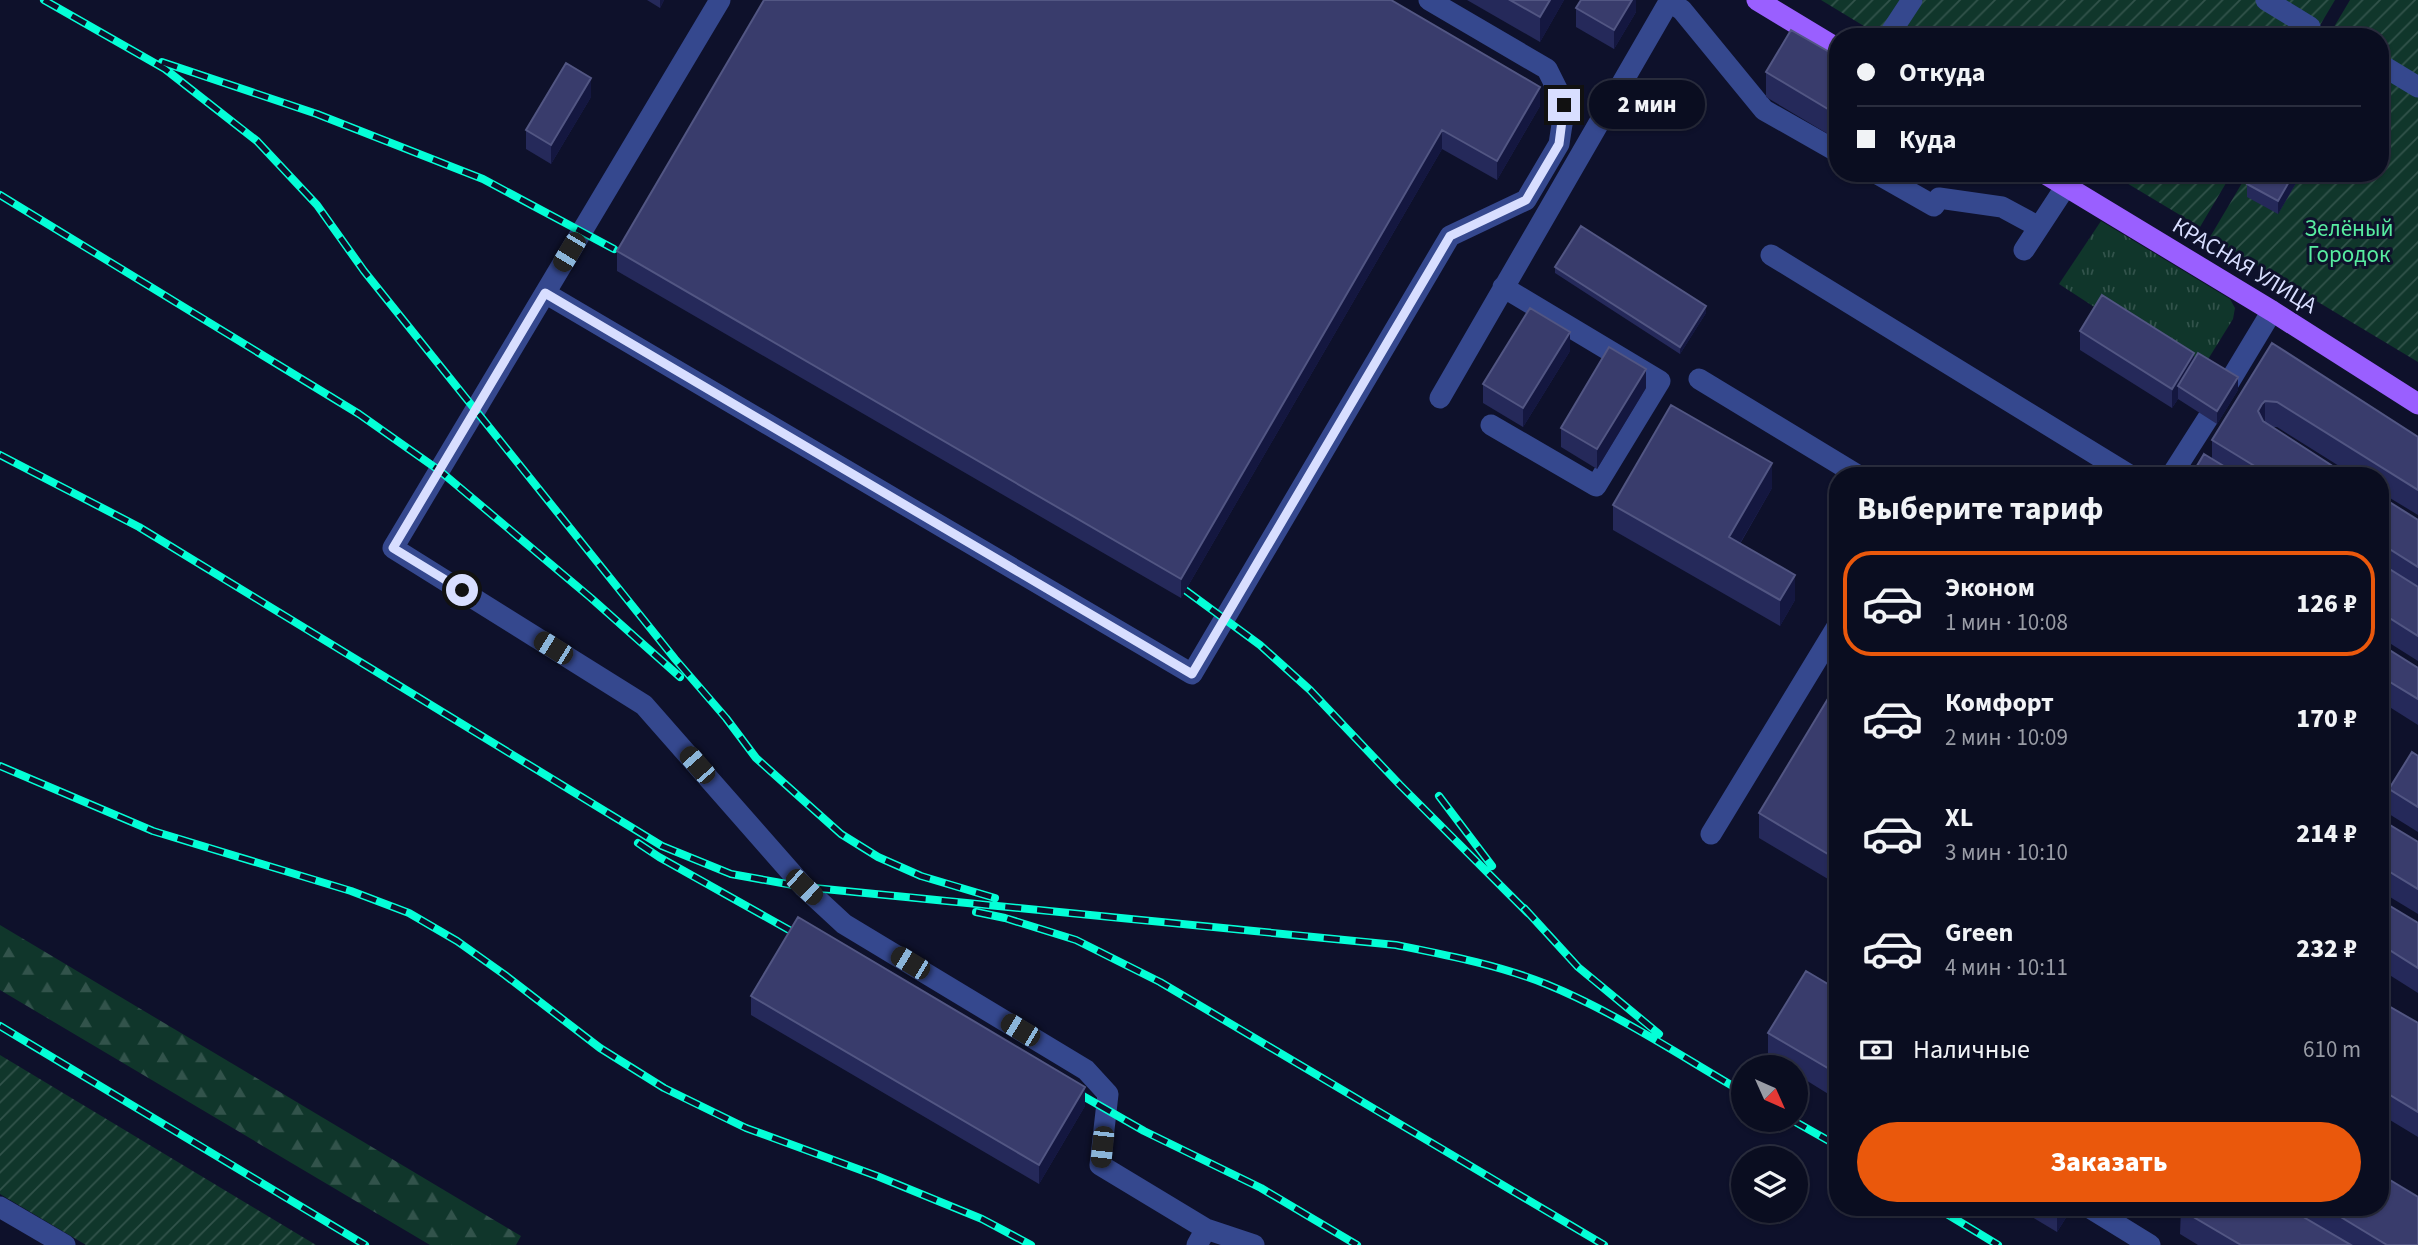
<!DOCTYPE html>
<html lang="ru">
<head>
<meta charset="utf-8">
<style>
	:root { --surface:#0a0d20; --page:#131629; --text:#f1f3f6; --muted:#999ca5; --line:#2a2d3e; --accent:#ea580c }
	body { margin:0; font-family:"Source Sans 3",sans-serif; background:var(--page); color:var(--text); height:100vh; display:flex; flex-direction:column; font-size:26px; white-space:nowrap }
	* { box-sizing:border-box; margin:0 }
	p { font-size:23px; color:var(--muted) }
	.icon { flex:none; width:38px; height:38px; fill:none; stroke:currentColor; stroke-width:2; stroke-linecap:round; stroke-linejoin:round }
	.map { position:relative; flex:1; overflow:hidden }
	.sheet { position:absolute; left:1829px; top:467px; width:560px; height:749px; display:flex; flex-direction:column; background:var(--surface); border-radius:28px; box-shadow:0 2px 5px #0004,0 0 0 2px var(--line) }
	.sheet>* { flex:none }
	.banner { position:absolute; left:1829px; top:28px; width:560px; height:154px; border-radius:28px; box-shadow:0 2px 5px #0004,0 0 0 2px var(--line); display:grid; align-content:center; height:154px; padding:0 28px; background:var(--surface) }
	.needle { width:46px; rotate:135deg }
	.fabs { position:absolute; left:1731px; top:1055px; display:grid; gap:14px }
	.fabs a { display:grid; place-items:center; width:77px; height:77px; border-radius:50%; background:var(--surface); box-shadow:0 2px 5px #0004,0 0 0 2px var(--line); font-size:35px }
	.end { position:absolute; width:32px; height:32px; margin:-16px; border:9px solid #d8deff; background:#111; box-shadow:0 0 0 4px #111 }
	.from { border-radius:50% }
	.bubble { position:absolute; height:49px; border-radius:24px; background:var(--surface); box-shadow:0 2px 5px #0004,0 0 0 2px var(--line); font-size:23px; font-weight:800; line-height:49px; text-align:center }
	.car { position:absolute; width:21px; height:42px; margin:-21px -10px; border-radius:9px; box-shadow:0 0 5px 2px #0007; background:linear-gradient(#222 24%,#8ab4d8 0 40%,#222 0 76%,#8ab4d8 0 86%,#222 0) }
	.banner b { display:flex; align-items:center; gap:24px; height:66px; font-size:26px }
	.banner b+b { border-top:2px solid var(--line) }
	.banner i { width:18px; height:18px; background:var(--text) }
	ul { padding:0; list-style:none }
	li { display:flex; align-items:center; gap:21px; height:105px; margin:0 14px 10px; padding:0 14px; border:4px solid transparent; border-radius:28px }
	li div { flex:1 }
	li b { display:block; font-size:26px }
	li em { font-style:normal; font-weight:800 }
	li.selected { border-color:var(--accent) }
	li>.icon { width:63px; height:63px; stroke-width:1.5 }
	h2 { padding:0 28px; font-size:32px; line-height:84px }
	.pay { display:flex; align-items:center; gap:18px; height:77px; padding:0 28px; font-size:26px }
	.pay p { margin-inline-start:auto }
	.primary-button { display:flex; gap:14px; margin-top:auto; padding:14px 28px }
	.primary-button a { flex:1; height:80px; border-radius:42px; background:var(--accent); color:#fff; font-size:28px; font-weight:800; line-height:80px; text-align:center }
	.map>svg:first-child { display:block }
</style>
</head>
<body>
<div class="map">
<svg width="2418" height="1245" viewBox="0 0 2418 1245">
	<defs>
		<pattern id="grass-tufts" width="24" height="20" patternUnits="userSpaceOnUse" patternTransform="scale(1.75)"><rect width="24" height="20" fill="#10362b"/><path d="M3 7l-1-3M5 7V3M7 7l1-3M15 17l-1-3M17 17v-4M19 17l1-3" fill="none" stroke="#32534b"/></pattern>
		<pattern id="forest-firs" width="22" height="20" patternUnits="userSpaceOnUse" patternTransform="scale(1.75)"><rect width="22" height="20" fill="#10362b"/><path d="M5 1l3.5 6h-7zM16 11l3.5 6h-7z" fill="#32534b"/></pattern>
		<pattern id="garden-furrows" width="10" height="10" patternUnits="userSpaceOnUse" patternTransform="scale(1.75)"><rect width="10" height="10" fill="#10362b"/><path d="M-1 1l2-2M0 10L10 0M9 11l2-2" fill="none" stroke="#32534b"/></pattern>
	</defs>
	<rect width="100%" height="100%" fill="#0e112b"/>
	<path fill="url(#grass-tufts)" d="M2101,221L2230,299L2235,308L2233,319L2202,369L2194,372L2059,284Z"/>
	<path fill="url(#forest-firs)" d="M0,925L521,1236L516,1245H430L0,990Z"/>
	<path fill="url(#garden-furrows)" d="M1821,0H2335L2313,37H1882Z
		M2350,0H2418V362L2210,237L2248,173H2380V37H2328Z
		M2110,173H2232L2200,227Z
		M0,1055L316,1245H86L0,1194Z"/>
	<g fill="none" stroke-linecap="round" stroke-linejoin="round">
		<path stroke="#35488e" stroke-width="21" d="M720,0L393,548L644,705L804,887L844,924L1086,1070L1108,1094L1100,1165L1206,1229L1197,1245
			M2266,0L2310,27
			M1669,1L1682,10L1764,110L1838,152
			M1889,35L1912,0
			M2380,64L2418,87
			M1876,173L1934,206L1939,198L2002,207L2039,227
			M2024,250L2066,186
			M1771,255L2131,476
			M545,293L1192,674L1450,236L1526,200L1559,144L1565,105L1547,69L1429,0
			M1699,379L1859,476
			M2228,384L2272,311
			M1440,398L1670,0
			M1491,425L1596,486L1660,381L1503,287
			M2171,476L2208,418
			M1711,834L1838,625
			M0,1207L65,1245
			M2090,1208L2150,1245
			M1206,1229L1254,1245"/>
		<path stroke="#9a5fff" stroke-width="21" d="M1757,0L1838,49
			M2044,173L2272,311L2418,404"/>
		<defs>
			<path id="rail" d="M44,0L165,69L257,141L317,205L364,271L675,659L726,718L756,758L841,834L878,857L921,876L995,898
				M162,62L317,114L483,179L614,249
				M0,195L359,414L440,471L591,598L680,677
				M0,455L139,527L662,846L731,874L804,887L1396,945C1446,955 1499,965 1546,984C1615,1012 1679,1055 1743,1092
				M1185,590L1260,645L1310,690L1400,785L1529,914
				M0,766L153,831L351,891L409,913L457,941L505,975L600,1048L664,1088L746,1128L877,1176L982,1219L1031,1245
				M1439,796L1492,866
				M638,843L659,857L807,940
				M1524,908L1578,967L1659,1034
				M976,912L1005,918L1076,940L1160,982L1604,1245
				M0,1026L365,1245
				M1069,1088L1144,1131L1261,1188L1357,1245
				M1792,1120L1838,1146
				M1937,1208L1998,1245"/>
		</defs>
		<use href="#rail" stroke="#04ffd7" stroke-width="8"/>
		<use href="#rail" stroke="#0e112b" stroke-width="5" stroke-dasharray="16" stroke-linecap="butt"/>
	</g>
	<path fill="#25295a" d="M647,0H664L660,8Z
		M1467,0H1564L1540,42Z
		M1636,0V12L1614,49L1576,27V8Z
		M1838,57V140L1766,97V72Z
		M591,97L551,164L526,149V130Z
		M1540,106L1497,180L1442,149L1181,598L617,271V251Z
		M2296,173V183L2278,214L2247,197V184Z
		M1555,267L1706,313L1680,354L1555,273Z
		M2080,331L2194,359L2238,390L2217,424L2178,399L2172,408L2080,350Z
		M2272,343L2418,437V515L2380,492V476H2355L2277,427H2271L2348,476H2191L2212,459V440Z
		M1570,351L1523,427L1483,403V384Z
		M1646,388L1597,469L1561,447V428Z
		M1772,488L1740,544L1795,600L1780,626L1613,530V505Z
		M2380,496L2418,520V661L2380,637Z
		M2380,644L2418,668V725L2380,701Z
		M1838,682V885L1759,838V813Z
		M2418,756V832L2389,814V789Z
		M2380,819L2418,842V914L2380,891Z
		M2380,900L2418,923V993L2380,969Z
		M1838,990V1100L1796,1074V1068H1784L1768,1058V1033Z
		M751,996L1085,1106L1039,1184L751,1015Z
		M2380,1001L2418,1023V1137L2380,1114Z
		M2017,1208H2072L2057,1232Z
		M2181,1208H2380L2418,1245H2198L2180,1234Z"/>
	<path fill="#141740" d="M660,0H664L660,8Z
		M1550,0H1564L1540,42V17Z
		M1632,0H1636V12L1614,49V30Z
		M591,78V97L551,164V145Z
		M1540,87V106L1497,180V161Z
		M1442,130V149L1181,598V579Z
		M2294,173H2296V183L2278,214V201Z
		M1706,306V313L1680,354V347Z
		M1570,332V351L1523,427V408Z
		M2194,353V372L2178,386V399L2172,408V389Z
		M1646,369V388L1597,469V449Z
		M2238,377V390L2217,424V411Z
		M2265,401V426L2258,411Z
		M1772,463V488L1729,562V537Z
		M1795,575V600L1780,626V600Z
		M1085,1087V1106L1039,1184V1165Z
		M2057,1208H2072L2057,1232Z"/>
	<path fill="#393c6c" stroke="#525683" stroke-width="2" d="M764,0H1391L1540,87L1497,161L1442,130L1181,579L617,251Z
		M1510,0H1550L1540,17Z
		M1581,0H1632L1614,30L1576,8Z
		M1791,30L1838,57V115L1766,72Z
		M566,63L591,78L551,145L526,130Z
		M2253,173H2294L2278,201L2247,184Z
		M1581,226L1706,306L1680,347L1555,267Z
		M2102,295L2194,353L2172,389L2080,331Z
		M1530,308L1570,332L1523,408L1483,384Z
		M2272,343L2418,437V490L2277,402L2265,401L2262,404L2258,411L2263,421L2348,476H2271L2212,440Z
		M1609,347L1646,369L1597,449L1561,428Z
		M2198,353L2238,377L2217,411L2178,386Z
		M1671,405L1772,463L1729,537L1795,575L1780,600L1613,505Z
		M2204,454L2240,476H2191Z
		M2380,496L2418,520V567L2380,543Z
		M2380,563L2418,587V636L2380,612Z
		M2380,644L2418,668V699L2380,676Z
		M1838,682V860L1759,813Z
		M2412,752L2418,756V807L2389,789Z
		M2380,819L2418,842V889L2380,866Z
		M2380,900L2418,923V968L2380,944Z
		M798,917L1085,1087L1039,1165L751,996Z
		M1806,971L1838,990V1074L1768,1033Z
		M2380,1001L2418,1023V1112L2380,1089Z
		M2380,1174L2418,1197V1245H2387L2326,1208H2380Z
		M2181,1208H2288L2351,1245H2241L2180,1209Z"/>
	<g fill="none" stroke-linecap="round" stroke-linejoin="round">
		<path stroke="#d8deff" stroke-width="9" d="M462,590L393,548L545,293L1192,674L1450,236L1526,200L1559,144L1564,105"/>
	</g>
	<g text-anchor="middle" stroke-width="6" stroke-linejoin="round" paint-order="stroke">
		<g font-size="23" fill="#57eca0" stroke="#0e112b">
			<text x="2349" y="236">Зелёный<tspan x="2349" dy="26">Городок</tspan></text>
		</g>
		<g font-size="23" fill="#d8deff" stroke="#0e112b">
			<text transform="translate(2245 265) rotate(31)" y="8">КРАСНАЯ УЛИЦА</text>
		</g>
	</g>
</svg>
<div class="fabs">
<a><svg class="needle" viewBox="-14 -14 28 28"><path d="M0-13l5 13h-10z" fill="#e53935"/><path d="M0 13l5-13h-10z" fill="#999ca5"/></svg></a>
<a><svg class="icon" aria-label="layers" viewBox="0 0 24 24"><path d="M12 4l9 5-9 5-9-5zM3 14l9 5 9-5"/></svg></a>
</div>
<i class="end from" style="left:462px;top:590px"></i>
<i class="end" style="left:1564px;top:105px"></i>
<div class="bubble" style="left:1589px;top:80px;width:116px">2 мин</div>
<i class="car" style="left:569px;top:252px;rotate:211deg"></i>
<i class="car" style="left:553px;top:648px;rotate:302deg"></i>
<i class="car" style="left:697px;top:765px;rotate:319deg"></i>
<i class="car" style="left:804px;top:887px;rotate:133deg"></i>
<i class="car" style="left:910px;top:963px;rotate:301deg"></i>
<i class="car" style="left:1020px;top:1030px;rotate:301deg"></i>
<i class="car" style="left:1102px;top:1147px;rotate:186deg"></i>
<div class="banner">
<b><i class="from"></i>Откуда</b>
<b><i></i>Куда</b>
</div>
<section class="sheet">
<h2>Выберите тариф</h2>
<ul>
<li class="selected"><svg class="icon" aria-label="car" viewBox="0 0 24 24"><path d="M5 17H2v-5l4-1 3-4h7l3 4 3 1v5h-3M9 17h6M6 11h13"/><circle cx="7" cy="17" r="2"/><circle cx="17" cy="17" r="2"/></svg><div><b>Эконом</b><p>1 мин · 10:08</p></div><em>126 ₽</em></li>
<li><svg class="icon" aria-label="car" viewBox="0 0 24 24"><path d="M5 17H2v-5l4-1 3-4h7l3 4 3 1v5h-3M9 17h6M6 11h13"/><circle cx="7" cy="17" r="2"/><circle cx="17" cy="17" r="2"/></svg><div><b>Комфорт</b><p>2 мин · 10:09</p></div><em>170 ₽</em></li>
<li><svg class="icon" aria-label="car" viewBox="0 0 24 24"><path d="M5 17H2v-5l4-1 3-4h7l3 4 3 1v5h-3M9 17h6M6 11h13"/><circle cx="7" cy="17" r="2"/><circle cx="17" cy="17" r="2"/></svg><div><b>XL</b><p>3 мин · 10:10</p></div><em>214 ₽</em></li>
<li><svg class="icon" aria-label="car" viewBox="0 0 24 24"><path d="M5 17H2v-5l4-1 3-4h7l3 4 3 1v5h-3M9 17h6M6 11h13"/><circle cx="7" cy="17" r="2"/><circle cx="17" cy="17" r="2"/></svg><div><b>Green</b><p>4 мин · 10:11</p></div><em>232 ₽</em></li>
</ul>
<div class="pay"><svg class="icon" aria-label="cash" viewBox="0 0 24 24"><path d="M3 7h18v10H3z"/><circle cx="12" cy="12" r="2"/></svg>Наличные<p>610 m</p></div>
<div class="primary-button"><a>Заказать</a></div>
</section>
</div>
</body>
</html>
